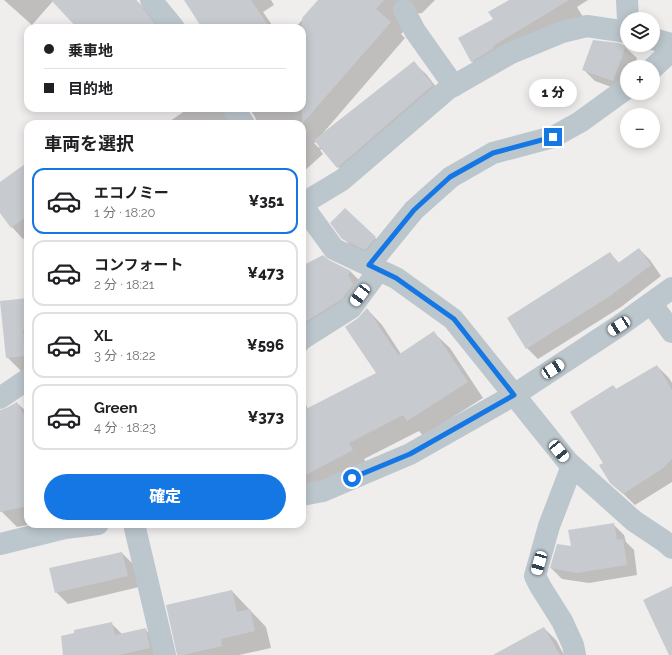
<!DOCTYPE html>
<html lang="ja">
<head>
<meta charset="utf-8">
<style>
	:root { --surface:#fff; --page:#f6f6f6; --text:#202124; --muted:#757577; --line:#e0e0e0; --accent:#1577e3 }
	body { margin:0; font-family:Raleway,"Noto Sans JP",sans-serif; background:var(--page); color:var(--text); height:100vh; display:flex; flex-direction:column; font-size:15px; white-space:nowrap }
	* { box-sizing:border-box; margin:0 }
	p { font-size:13px; color:var(--muted) }
	.icon { flex:none; width:22px; height:22px; fill:none; stroke:currentColor; stroke-width:2; stroke-linecap:round; stroke-linejoin:round }
	.map { position:relative; flex:1; overflow:hidden }
	.details { position:absolute; left:24px; top:120px; width:282px; height:408px; display:flex; flex-direction:column; background:var(--surface); border-radius:12px; box-shadow:0 2px 10px #0003 }
	.details>* { flex:none }
	.banner { position:absolute; left:24px; top:24px; width:282px; height:88px; border-radius:12px; box-shadow:0 2px 10px #0003; display:grid; align-content:center; height:88px; padding:0 20px; background:var(--surface) }
	.fabs { position:absolute; left:620px; top:12px; display:grid; gap:8px }
	.fabs a { display:grid; place-items:center; width:40px; height:40px; border-radius:50%; background:var(--surface); box-shadow:0 2px 10px #0003; font-size:20px }
	.end { position:absolute; width:18px; height:18px; margin:-9px; border:5px solid #1577e3; background:#fff; box-shadow:0 0 0 2px #fff }
	.from { border-radius:50% }
	.bubble { position:absolute; height:28px; border-radius:14px; background:var(--surface); box-shadow:0 2px 10px #0003; font-size:13px; font-weight:800; line-height:28px; text-align:center }
	.car { position:absolute; width:12px; height:24px; margin:-12px -6px; border-radius:5px; box-shadow:0 0 3px 1px #0007; background:linear-gradient(#fff 24%,#345 0 40%,#fff 0 76%,#345 0 86%,#fff 0) }
	.banner b { display:flex; align-items:center; gap:14px; height:38px; font-size:15px }
	.banner b+b { border-top:1px solid var(--line) }
	.banner i { width:10px; height:10px; background:var(--text) }
	ul { padding:0; list-style:none }
	li { display:flex; align-items:center; gap:12px; height:66px; margin:0 8px 6px; padding:0 12px; border:2px solid var(--line); border-radius:12px }
	li div { flex:1 }
	li b { display:block; font-size:15px }
	li em { font-style:normal; font-weight:800 }
	li.selected { border-color:var(--accent) }
	li>.icon { width:36px; height:36px; stroke-width:1.5 }
	h2 { padding:0 20px; font-size:18px; line-height:48px }
	.primary-button { display:flex; gap:8px; margin-top:auto; padding:8px 20px }
	.primary-button a { flex:1; height:46px; border-radius:24px; background:var(--accent); color:#fff; font-size:16px; font-weight:800; line-height:46px; text-align:center }
	.map>svg:first-child { display:block }
</style>
</head>
<body>
<div class="map">
<svg width="672" height="655" viewBox="0 0 672 655">
	<rect width="100%" height="100%" fill="#f0eded"/>
	<path fill="#0003" fill-rule="evenodd" d="M4,0H136L156,21L160,28H79L53,1L32,25Z
		M185,0H271L274,5L263,12L274,28H203Z
		M320,0H435L422,13L414,14L407,28L401,34L405,38L323,133L414,63L426,74L444,97L349,179L322,149L320,150L323,154L302,173V124H257L255,117L249,108H302V28H295ZM316,142L320,147L319,148L314,143Z
		M510,0H588L577,7L583,17L487,77L472,61L494,20Z
		M625,47L637,58L634,67H627V86L625,92L595,81L583,69Z
		M189,108H224L234,124H166Z
		M28,174V236L23,239L12,227L0,211V184Z
		M343,238H375L386,250L377,261L355,250Z
		M639,249L650,260L661,276L621,307L538,359L527,348L610,253L619,263Z
		M328,261L351,272L366,287L311,344L306,351L302,354V267Z
		M28,299V373H23L7,357Z
		M367,309L382,325L401,354L434,333L450,348L483,398L423,436L419,431L364,459L368,466L302,491V398L308,409L377,374L359,319Z
		M657,366L669,378L672,383V482L635,505L611,482L604,463L613,386L617,390Z
		M17,403L28,413V524H32L17,527L1,511L0,505V411Z
		M613,524L624,535L626,542L634,550L637,575L589,583L562,579L551,568Z
		M122,553L134,565L139,587L68,604L56,592Z
		M232,591L266,627L271,648L239,655H178Z
		M111,623L122,634L145,629L157,641L161,655H66Z
		M544,628L556,640L564,655H516Z"/>
	<path fill="#c7cbd0" d="M51,0H136L158,28H77Z
		M184,0H251L270,28H202Z
		M318,0H384L376,9L391,22L302,124V18Z
		M509,0H569L493,46L494,48L471,62L458,38L493,19L488,12Z
		M593,40L619,43L626,46L613,81L582,70Z
		M414,61L433,85L337,168L314,140Z
		M28,162V215L11,228L0,213V182Z
		M345,208L376,237L365,250L342,239L330,223Z
		M639,248L651,265L610,296L526,349L507,318L610,252L618,263Z
		M323,255L329,260L351,271L348,275L353,284L342,299L302,324V266Z
		M28,298V329L23,330L26,356L6,358L0,301Z
		M367,308L398,355L434,331L468,382L407,421L403,415L349,443L353,450L302,477V411L376,373L345,327L358,318Z
		M657,365L672,390V459L662,469L623,494L610,483L599,465L603,463L570,412L613,385L616,389Z
		M17,402L23,414L28,412V506L0,512V410L7,408Z
		M614,523L617,540L623,539L627,565L577,573L550,568L557,544L571,546L568,530Z
		M122,552L128,576L55,593L49,568Z
		M672,586V655H669L643,600Z
		M232,590L237,612L250,609L255,631L221,639L222,646L183,655H177L166,605Z
		M112,622L115,635L146,628L150,648L119,655H63L61,636L74,633V630Z
		M544,627L560,655H493Z"/>
	<g fill="none" stroke-linecap="round" stroke-linejoin="round">
		<path stroke="#bbc6cd" stroke-width="22" d="M151,0L174,28
			M627,0L628,19
			M404,10L415,31L454,86
			M653,39L672,44
			M653,68L672,50
			M233,108L244,124
			M302,204L342,180L448,89L511,53L562,32L587,26L627,32
			M302,205L334,249L396,278L453,319L568,462L634,521L664,541L672,548
			M369,265L414,210L451,177L493,153L553,137L580,122L627,88
			M651,303L672,332
			M302,339L351,308L379,270
			M0,398L28,379
			M572,466L549,526L535,576L540,586L562,621L573,645L575,655
			M302,495L323,491L410,454L514,395L619,326L672,288
			M134,524L165,655
			M0,544L65,528L98,524"/>
	</g>
	<g fill="none" stroke-linecap="round" stroke-linejoin="round">
		<path stroke="#1577e3" stroke-width="5" d="M352,478L410,454L514,395L454,319L396,278L369,265L414,210L450,177L493,153L553,137"/>
	</g>
</svg>
<div class="fabs">
<a><svg class="icon" aria-label="layers" viewBox="0 0 24 24"><path d="M12 4l9 5-9 5-9-5zM3 14l9 5 9-5"/></svg></a>
<a>+</a>
<a>−</a>
</div>
<i class="end from" style="left:352px;top:478px"></i>
<i class="end" style="left:553px;top:137px"></i>
<div class="bubble" style="left:529px;top:79px;width:48px">1 分</div>
<i class="car" style="left:360px;top:295px;rotate:217deg"></i>
<i class="car" style="left:619px;top:326px;rotate:237deg"></i>
<i class="car" style="left:553px;top:369px;rotate:57deg"></i>
<i class="car" style="left:559px;top:451px;rotate:141deg"></i>
<i class="car" style="left:539px;top:563px;rotate:196deg"></i>
<div class="banner">
<b><i class="from"></i>乗車地</b>
<b><i></i>目的地</b>
</div>
<section class="details">
<h2>車両を選択</h2>
<ul>
<li class="selected"><svg class="icon" aria-label="car" viewBox="0 0 24 24"><path d="M5 17H2v-5l4-1 3-4h7l3 4 3 1v5h-3M9 17h6M6 11h13"/><circle cx="7" cy="17" r="2"/><circle cx="17" cy="17" r="2"/></svg><div><b>エコノミー</b><p>1 分 · 18:20</p></div><em>¥351</em></li>
<li><svg class="icon" aria-label="car" viewBox="0 0 24 24"><path d="M5 17H2v-5l4-1 3-4h7l3 4 3 1v5h-3M9 17h6M6 11h13"/><circle cx="7" cy="17" r="2"/><circle cx="17" cy="17" r="2"/></svg><div><b>コンフォート</b><p>2 分 · 18:21</p></div><em>¥473</em></li>
<li><svg class="icon" aria-label="car" viewBox="0 0 24 24"><path d="M5 17H2v-5l4-1 3-4h7l3 4 3 1v5h-3M9 17h6M6 11h13"/><circle cx="7" cy="17" r="2"/><circle cx="17" cy="17" r="2"/></svg><div><b>XL</b><p>3 分 · 18:22</p></div><em>¥596</em></li>
<li><svg class="icon" aria-label="car" viewBox="0 0 24 24"><path d="M5 17H2v-5l4-1 3-4h7l3 4 3 1v5h-3M9 17h6M6 11h13"/><circle cx="7" cy="17" r="2"/><circle cx="17" cy="17" r="2"/></svg><div><b>Green</b><p>4 分 · 18:23</p></div><em>¥373</em></li>
</ul>
<div class="primary-button"><a>確定</a></div>
</section>
</div>
</body>
</html>
